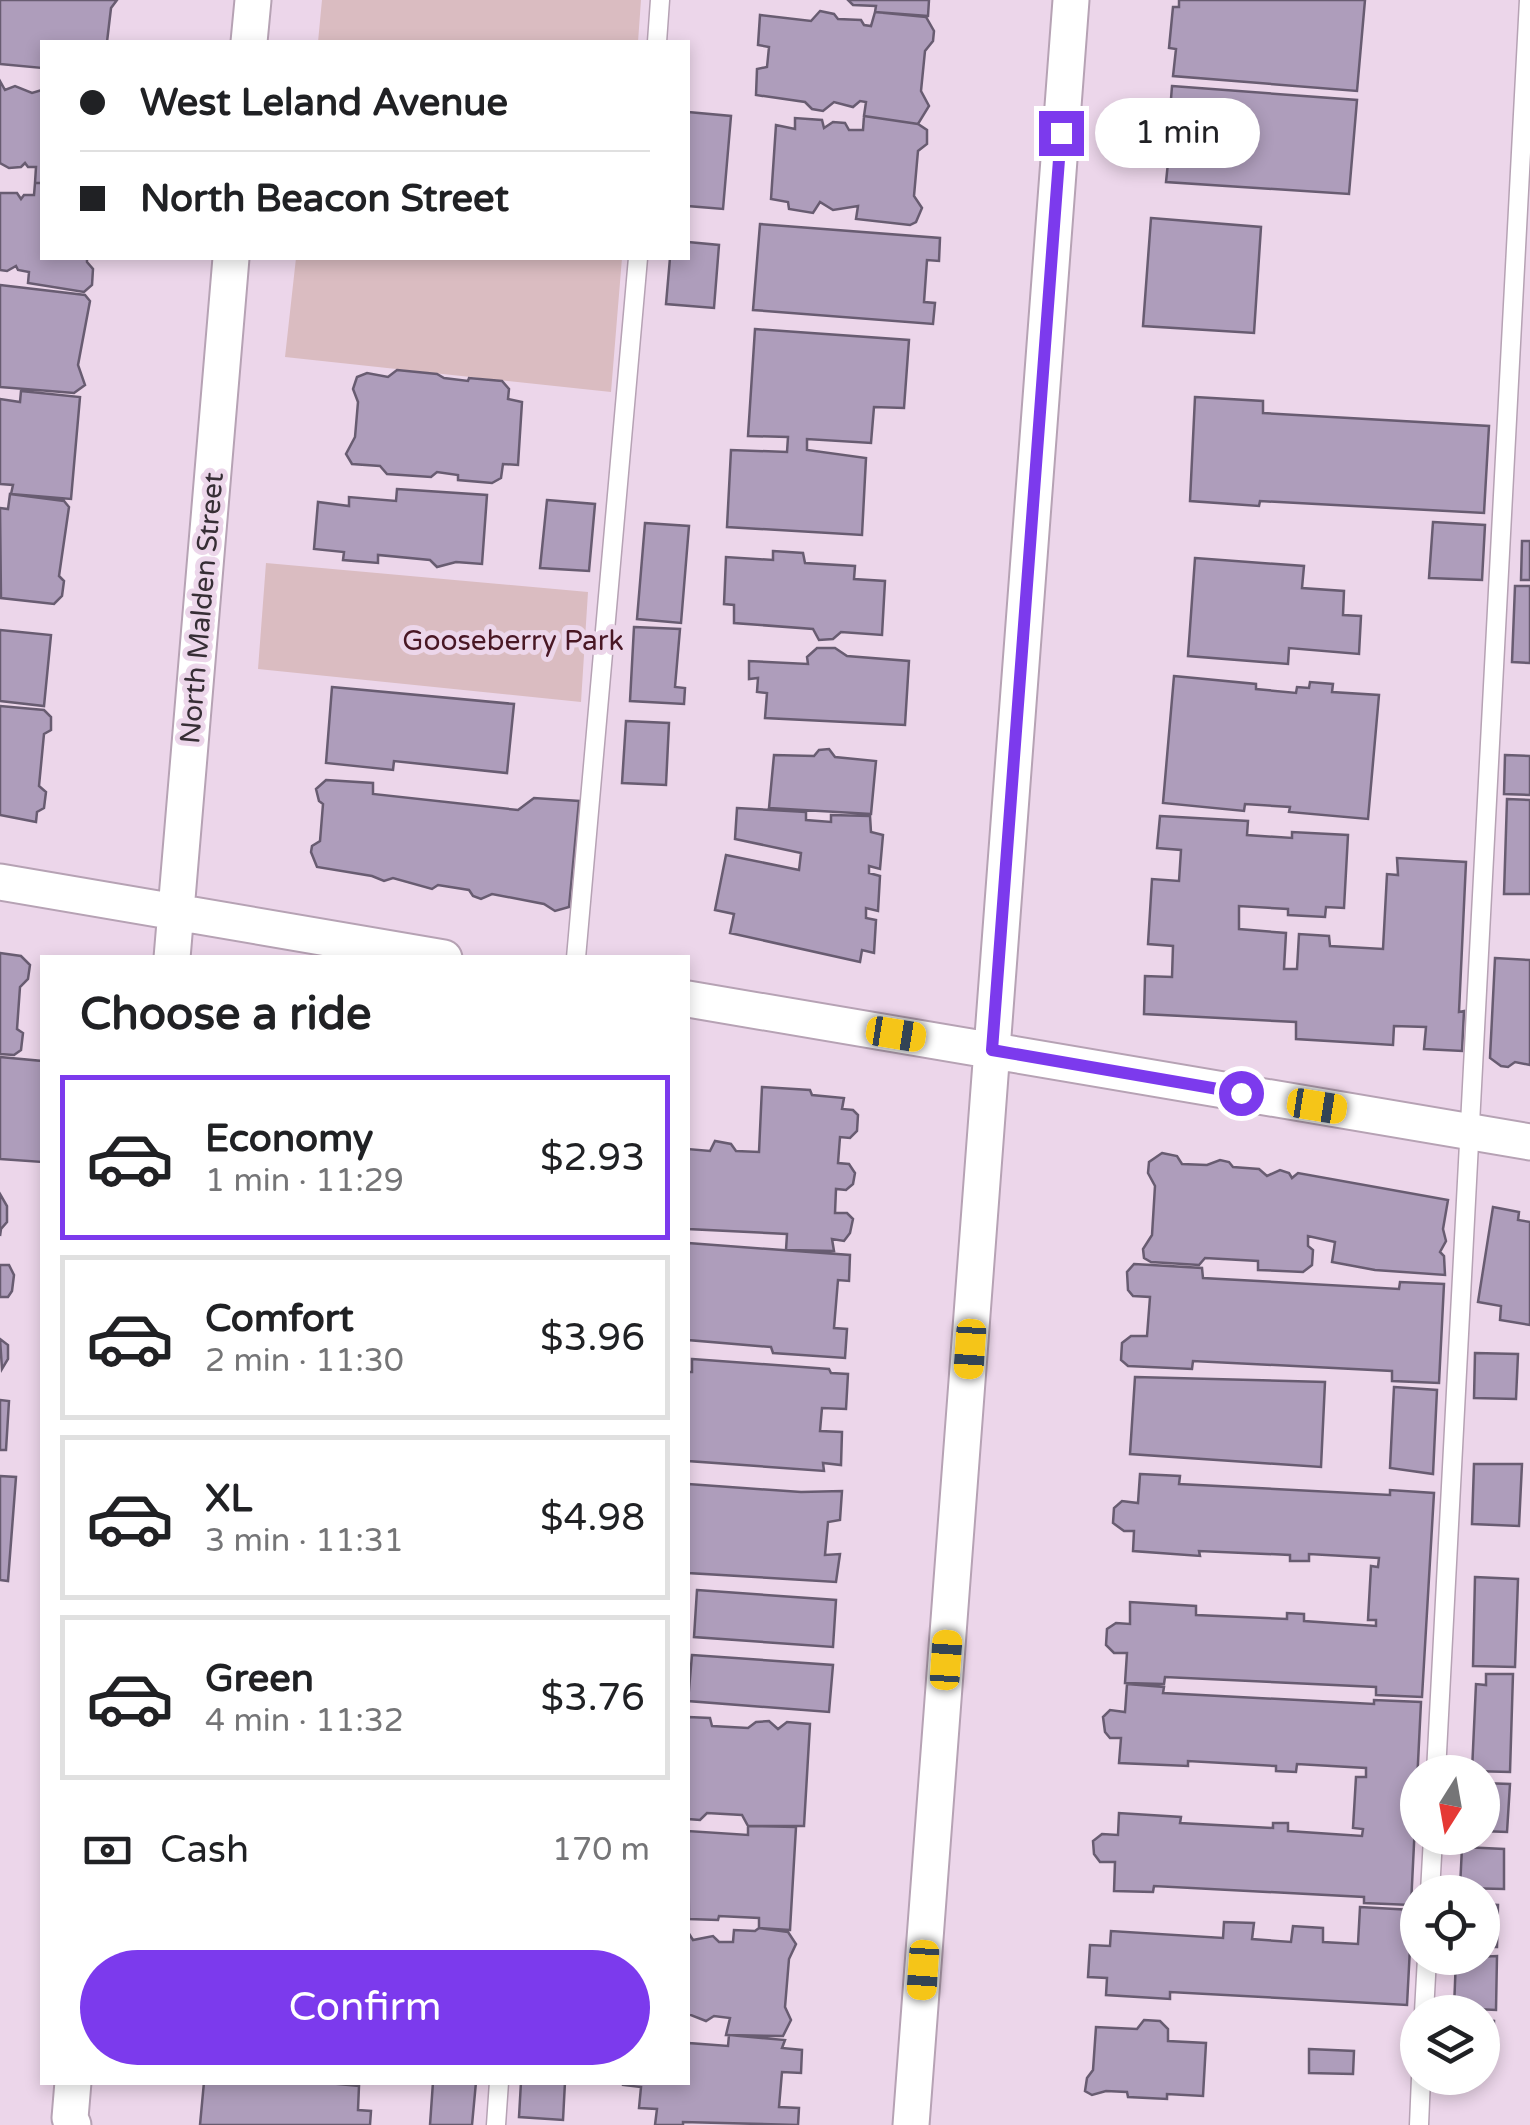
<!DOCTYPE html>
<html lang="en">
<head>
<meta charset="utf-8">
<style>
	:root { --surface:#fff; --page:#f6f6f6; --text:#202124; --muted:#757577; --line:#e0e0e0; --accent:#7c3aed }
	body { margin:0; font-family:"Varela Round",sans-serif; background:var(--page); color:var(--text); height:100vh; display:flex; flex-direction:column; font-size:38px; white-space:nowrap }
	* { box-sizing:border-box; margin:0 }
	p { font-size:32px; color:var(--muted) }
	.icon { flex:none; width:55px; height:55px; fill:none; stroke:currentColor; stroke-width:2; stroke-linecap:round; stroke-linejoin:round }
	.map { position:relative; flex:1; overflow:hidden }
	.side { position:absolute; left:40px; top:955px; width:650px; height:1130px; display:flex; flex-direction:column; background:var(--surface); border-radius:0px; box-shadow:0 5px 15px #0003 }
	.side>* { flex:none }
	.hud { position:absolute; left:40px; top:40px; width:650px; height:220px; border-radius:0px; box-shadow:0 5px 15px #0003; display:grid; align-content:center; height:220px; padding:0 40px; background:var(--surface) }
	.needle { width:65px; rotate:191deg }
	.buttons { position:absolute; left:1400px; top:1755px; display:grid; gap:20px }
	.buttons a { display:grid; place-items:center; width:100px; height:100px; border-radius:50%; background:var(--surface); box-shadow:0 5px 15px #0003; font-size:50px }
	.end { position:absolute; width:45px; height:45px; margin:-22px; border:12px solid #7c3aed; background:#fff; box-shadow:0 0 0 5px #fff }
	.from { border-radius:50% }
	.bubble { position:absolute; height:70px; border-radius:35px; background:var(--surface); box-shadow:0 5px 15px #0003; font-size:32px; font-weight:600; line-height:70px; text-align:center }
	.car { position:absolute; width:30px; height:60px; margin:-30px -15px; border-radius:12px; box-shadow:0 0 8px 2px #0007; background:linear-gradient(#f5c518 24%,#345 0 40%,#f5c518 0 76%,#345 0 86%,#f5c518 0) }
	.hud b { display:flex; align-items:center; gap:35px; height:95px; font-size:38px }
	.hud b+b { border-top:2px solid var(--line) }
	.hud i { width:25px; height:25px; background:var(--text) }
	ul { padding:0; list-style:none }
	li { display:flex; align-items:center; gap:30px; height:165px; margin:0 20px 15px; padding:0 20px; border:5px solid var(--line); border-radius:0px }
	li div { flex:1 }
	li b { display:block; font-size:38px }
	li em { font-style:normal; font-weight:600 }
	li.current { border-color:var(--accent) }
	li>.icon { width:90px; height:90px; stroke-width:1.5 }
	h2 { padding:0 40px; font-size:45px; line-height:120px }
	.pay { display:flex; align-items:center; gap:25px; height:110px; padding:0 40px; font-size:38px }
	.pay p { margin-inline-start:auto }
	.primary-button { display:flex; gap:20px; margin-top:auto; padding:20px 40px }
	.primary-button a { flex:1; height:115px; border-radius:60px; background:var(--accent); color:#fff; font-size:40px; font-weight:600; line-height:115px; text-align:center }
	.map>svg:first-child { display:block }
</style>
</head>
<body>
<div class="map">
<svg width="1530" height="2125" viewBox="0 0 1530 2125">
	<rect width="100%" height="100%" fill="#ecd6ea"/>
	<path fill="#dabcc1" d="M322,0H641L638,42H318Z
		M296,258H622L611,392L285,357Z
		M266,563L588,592L581,702L258,669Z"/>
	<path fill="#ae9dbb" stroke="#685c71" stroke-width="2.5" d="M0,0H117L111,8L107,42H42V68L0,64Z
		M848,0H929L928,16L875,12L876,6L853,5Z
		M1179,0H1365L1357,91L1173,76L1176,49L1169,48L1173,7H1179Z
		M820,11L834,14L838,19L861,20L864,25L871,26L875,12L926,17L934,31L933,41L925,51L921,91L929,106L918,124L864,116L866,102L860,101L853,107L834,102L823,111L812,109L805,102L756,95L757,69L767,67L769,47L758,45L760,15L811,21Z
		M0,81L5,90L15,86L32,93L42,90V183H35L36,167H28L25,163L21,167L9,168L0,163Z
		M1172,86L1357,100L1349,194L1166,182L1169,153L1160,152L1163,113L1170,112Z
		M688,112L731,116L723,209L688,206Z
		M864,116L918,124L927,130V144L918,151L914,196L922,208L916,222L910,225L856,219L858,206L833,210L820,202L813,213L789,209L788,202L771,199L776,125L795,129V118L822,120L824,128L833,122L845,123L849,130H863Z
		M35,183H42V258H87V262L93,269L92,285L84,292L28,283L29,272L18,270L16,266L7,271L0,270V193H17L21,199L24,195H34Z
		M1151,218L1261,227L1254,333L1143,326Z
		M760,224L940,238L939,261L927,260L924,302L935,303L933,324L753,310Z
		M688,242L719,245L714,308L666,304L670,258H688Z
		M0,285L85,295L90,301L78,365L85,385L74,393L0,387Z
		M755,329L909,340L904,408L874,407L871,443L807,439V450L866,458L862,535L727,527L731,450L787,452L788,437L748,436Z
		M397,370L437,374L444,378L468,381L469,378L502,381L509,389L508,399L522,402L518,465L503,464L501,478L492,483L458,480V475L437,472L431,477L387,474L380,466L352,464L346,454L355,437L358,402L353,389L357,377L367,373L388,377Z
		M21,391L80,397L71,499L11,494L13,485L0,484V399L20,402Z
		M1195,397L1263,401V413L1489,426L1484,513L1260,501L1259,506L1190,501Z
		M397,489L487,495L482,564L456,562L437,567L430,560L378,555V563L343,560L344,552L314,549L318,502L349,506V497L396,501Z
		M10,494L64,501L69,507L59,576L64,581L62,596L54,604L1,598L0,508L8,509Z
		M547,500L595,504L589,571L540,568Z
		M1433,522L1485,525L1482,580L1429,578Z
		M645,523L689,526L681,623L637,619Z
		M1522,541H1530V580H1521Z
		M773,551L803,553L805,563L855,566L854,579L885,581L882,635L841,632L833,639L819,640L813,629L734,623V605L724,604L726,557L773,560Z
		M1195,558L1304,566L1302,588L1344,591L1343,615L1361,616L1359,654L1289,648L1288,664L1188,656Z
		M1515,586H1530V663L1512,662Z
		M634,627L680,629L675,687L685,688L684,704L630,701Z
		M0,630L51,635L44,706L0,701Z
		M817,648H835L847,656L909,661L905,725L765,718L767,693L757,692L758,678L749,679V661L808,664L807,657Z
		M1174,676L1256,684V689L1296,693L1297,687L1309,688L1310,682L1333,684L1332,692L1379,695L1368,819L1289,812L1290,807L1245,804L1244,811L1163,803Z
		M332,687L514,704L507,773L394,761L393,770L326,763Z
		M0,706L44,710L51,717V730L44,734L39,786L46,792L44,808L37,812L36,822L0,815Z
		M626,721L669,723L666,785L622,783Z
		M829,749L835,757L876,761L871,814L769,808L774,755L814,756L819,750Z
		M1505,755L1530,756V795L1504,794Z
		M326,780L373,783V794L518,810L534,798L579,801L569,907L555,911L544,904L492,894L481,899L473,896L469,890L438,885L432,889L393,878L384,881L372,876L317,867L311,852L312,846L320,841L323,804L319,801L316,789Z
		M1507,799L1530,800V894H1504Z
		M737,808L806,812V820L831,822V815L870,816L871,832L883,835L880,869L869,866V873L880,876L878,911L866,908V918L876,920L874,953L862,950L860,962L730,933L734,914L715,910L726,855L799,870L801,853L735,839Z
		M1160,816L1248,821L1247,835L1292,838V832L1348,835L1344,908L1326,907L1325,917L1288,915V909L1239,906V929L1286,933L1284,969H1297L1299,934L1329,936L1330,946L1383,949L1387,874L1398,875L1397,858L1466,862L1459,1012L1464,1011L1462,1051L1424,1049L1426,1027L1394,1026L1393,1045L1296,1039V1022L1144,1014L1145,976L1172,977L1173,946L1148,944L1152,879L1179,881L1181,850L1157,848Z
		M0,953L21,956L30,965L28,979L20,987L17,1029L23,1033L21,1050L14,1055L0,1054Z
		M1495,958L1530,960V1065L1515,1062L1508,1067L1501,1066L1490,1058Z
		M0,1057L42,1061V1162L0,1159Z
		M762,1087L810,1090L812,1095L844,1098L842,1109L853,1110L858,1115L857,1131L850,1138L840,1137L838,1163L849,1164L855,1173L853,1184L846,1190L836,1189L835,1213H847L853,1219L850,1233L844,1241L832,1239L834,1251L786,1250L787,1234L688,1229V1149L710,1151L715,1141L731,1144L736,1151L759,1152Z
		M1162,1153L1177,1156L1182,1164L1207,1165L1220,1160L1229,1162L1233,1167L1259,1169L1267,1176L1280,1170L1289,1173L1292,1178L1298,1173L1448,1200L1443,1229L1446,1241L1440,1252L1444,1256L1445,1275L1375,1270L1332,1262L1335,1242L1308,1236V1246L1313,1250L1312,1265L1303,1272L1258,1270V1261L1205,1258L1199,1265L1151,1262L1144,1258L1143,1249L1152,1235L1155,1186L1148,1173L1149,1162Z
		M0,1194L7,1206V1222L1,1229L0,1236Z
		M1493,1207L1519,1212L1518,1220L1530,1222V1325L1500,1320L1501,1306L1478,1302Z
		M688,1243L850,1255L849,1281L838,1280L834,1328L847,1329L845,1358L773,1353L771,1347L688,1340Z
		M1134,1264L1202,1268L1203,1278L1399,1289L1400,1282L1444,1284L1439,1383L1392,1381V1371L1193,1361L1192,1369L1128,1366L1121,1360L1122,1343L1131,1336H1147L1150,1297L1133,1296L1128,1290L1127,1272Z
		M0,1265H9L14,1275L12,1291L8,1297H0Z
		M0,1339L8,1345V1359L2,1369Z
		M1475,1353L1518,1354L1516,1399L1474,1398Z
		M692,1359L829,1369L831,1373L848,1374L846,1409L822,1408L820,1431L842,1432L841,1465L823,1463L824,1471L688,1461V1372H692Z
		M1135,1377L1325,1382L1321,1467L1130,1454Z
		M1394,1387L1437,1390L1433,1474L1390,1468Z
		M0,1400L9,1401L6,1450H0Z
		M1474,1464H1522L1519,1526L1472,1524Z
		M1140,1474L1180,1476L1179,1484L1390,1495V1490L1434,1493L1422,1697L1376,1695V1687L1165,1677L1164,1684L1125,1683L1127,1653H1114L1106,1645L1107,1629L1116,1623L1130,1624V1602L1196,1606V1615L1287,1619V1613L1304,1614V1621L1376,1626V1620H1368L1371,1566L1378,1567L1379,1558L1309,1554V1561H1290V1555L1199,1551L1200,1556L1133,1551L1134,1531H1124L1113,1523L1114,1508L1122,1501L1138,1503Z
		M0,1476L16,1477L8,1581L0,1580Z
		M688,1484L801,1492L842,1491L840,1520L828,1522L825,1555L840,1554L836,1582L688,1573Z
		M1475,1577L1518,1579L1515,1667L1473,1666Z
		M697,1590L836,1600L833,1647L694,1637Z
		M692,1655L833,1665L829,1712L688,1701Z
		M1486,1674H1513L1510,1772L1472,1771L1476,1684L1486,1685Z
		M1127,1684L1164,1687L1163,1693L1374,1704V1700L1421,1702L1411,1905L1364,1903V1897L1154,1886L1153,1892L1114,1891L1115,1862H1100L1094,1854L1093,1841L1102,1834L1118,1835L1119,1813L1181,1817L1180,1823L1273,1828V1823H1288V1831L1362,1836L1363,1829L1353,1828L1356,1777H1366V1768L1297,1764L1296,1772L1276,1771V1766L1188,1761V1766L1119,1763L1121,1738H1110L1105,1732L1103,1717L1110,1710L1125,1712Z
		M688,1717L710,1718L712,1726L748,1728L756,1722L769,1721L778,1729L787,1722L810,1724L804,1826H748L742,1815L707,1813L700,1820L688,1819Z
		M1482,1783L1510,1784L1507,1832L1482,1831Z
		M748,1826L796,1827L790,1930L759,1928V1918L719,1916L718,1920L689,1919L688,1831L748,1835Z
		M1462,1847L1504,1849V1889L1460,1888Z
		M1482,1904L1498,1905L1497,1947H1482Z
		M1360,1907L1412,1910L1407,2005L1170,1992V1999L1106,1995L1107,1978L1088,1977L1090,1945L1110,1946L1111,1931L1223,1938L1224,1922L1254,1923L1252,1939L1291,1942L1293,1926L1323,1928V1942L1358,1944Z
		M759,1928L788,1932L796,1944L789,1959L785,2007L791,2020L783,2036L726,2035L730,2018L714,2016L706,2021L688,2014V1932L693,1940L713,1936L719,1942H733L734,1930L755,1931Z
		M1497,1956L1496,2010L1454,2008L1456,1958Z
		M1144,2020L1160,2021L1168,2029V2041L1206,2043L1203,2096L1167,2094V2099L1128,2097L1127,2092L1106,2091L1092,2095L1085,2091L1087,2078L1093,2070L1096,2027L1137,2029Z
		M1482,2020L1494,2021L1493,2062L1482,2061Z
		M688,2033L689,2043L728,2046L729,2035L785,2040L782,2048L802,2050L801,2073L782,2072L779,2107L799,2108L798,2125L683,2122V2125H655L657,2109L639,2108L641,2087L623,2085V2082H688Z
		M1309,2049L1354,2051L1353,2074L1309,2073Z
		M204,2082H318L359,2086L358,2110L371,2111L370,2125H200Z
		M433,2082H476L472,2125H430Z
		M521,2082H565L563,2120L519,2117Z"/>
	<g fill="none" stroke-linecap="round" stroke-linejoin="round">
		<defs>
			<path id="lane" d="M657,42L660,0
				M576,958L638,258
				M1436,1772L1529,0
				M1430,1892L1433,1838
				M1424,2012L1427,1958
				M496,2125L499,2082
				M1419,2125L1421,2078"/>
			<path id="street" d="M249,42L253,0
				M0,882L444,958
				M172,958L231,258
				M688,999L1530,1142
				M73,2125L70,2118L73,2082
				M911,2125L1071,0"/>
		</defs>
		<use href="#lane" stroke="#b6a2b4" stroke-width="21"/>
		<use href="#street" stroke="#b6a2b4" stroke-width="39"/>
		<use href="#lane" stroke="#fff" stroke-width="18"/>
		<use href="#street" stroke="#fff" stroke-width="35"/>
	</g>
	<g fill="none" stroke-linecap="round" stroke-linejoin="round">
		<path stroke="#7c3aed" stroke-width="12" d="M1061,133L992,1050L1241,1093"/>
	</g>
	<g text-anchor="middle" stroke-width="10" stroke-linejoin="round" paint-order="stroke">
		<g font-size="28" fill="#362e35" stroke="#ecd6ea">
			<text transform="translate(201 608) rotate(-85)" y="10">North Malden Street</text>
		</g>
		<g font-size="28" fill="#491724" stroke="#ecd6ea">
			<text x="513" y="650">Gooseberry Park</text>
		</g>
	</g>
</svg>
<div class="buttons">
<a><svg class="needle" viewBox="-14 -14 28 28"><path d="M0-13l5 13h-10z" fill="#e53935"/><path d="M0 13l5-13h-10z" fill="#757577"/></svg></a>
<a><svg class="icon" aria-label="locate" viewBox="0 0 24 24"><circle cx="12" cy="12" r="6"/><path d="M12 2v4M12 18v4M2 12h4M18 12h4"/></svg></a>
<a><svg class="icon" aria-label="layers" viewBox="0 0 24 24"><path d="M12 4l9 5-9 5-9-5zM3 14l9 5 9-5"/></svg></a>
</div>
<i class="end from" style="left:1241px;top:1093px"></i>
<i class="end" style="left:1061px;top:133px"></i>
<div class="bubble" style="left:1095px;top:98px;width:165px">1 min</div>
<i class="car" style="left:896px;top:1034px;rotate:99deg"></i>
<i class="car" style="left:1317px;top:1106px;rotate:99deg"></i>
<i class="car" style="left:970px;top:1349px;rotate:184deg"></i>
<i class="car" style="left:946px;top:1660px;rotate:4deg"></i>
<i class="car" style="left:923px;top:1970px;rotate:184deg"></i>
<div class="hud">
<b><i class="from"></i>West Leland Avenue</b>
<b><i></i>North Beacon Street</b>
</div>
<section class="side">
<h2>Choose a ride</h2>
<ul>
<li class="current"><svg class="icon" aria-label="car" viewBox="0 0 24 24"><path d="M5 17H2v-5l4-1 3-4h7l3 4 3 1v5h-3M9 17h6M6 11h13"/><circle cx="7" cy="17" r="2"/><circle cx="17" cy="17" r="2"/></svg><div><b>Economy</b><p>1 min · 11:29</p></div><em>$2.93</em></li>
<li><svg class="icon" aria-label="car" viewBox="0 0 24 24"><path d="M5 17H2v-5l4-1 3-4h7l3 4 3 1v5h-3M9 17h6M6 11h13"/><circle cx="7" cy="17" r="2"/><circle cx="17" cy="17" r="2"/></svg><div><b>Comfort</b><p>2 min · 11:30</p></div><em>$3.96</em></li>
<li><svg class="icon" aria-label="car" viewBox="0 0 24 24"><path d="M5 17H2v-5l4-1 3-4h7l3 4 3 1v5h-3M9 17h6M6 11h13"/><circle cx="7" cy="17" r="2"/><circle cx="17" cy="17" r="2"/></svg><div><b>XL</b><p>3 min · 11:31</p></div><em>$4.98</em></li>
<li><svg class="icon" aria-label="car" viewBox="0 0 24 24"><path d="M5 17H2v-5l4-1 3-4h7l3 4 3 1v5h-3M9 17h6M6 11h13"/><circle cx="7" cy="17" r="2"/><circle cx="17" cy="17" r="2"/></svg><div><b>Green</b><p>4 min · 11:32</p></div><em>$3.76</em></li>
</ul>
<div class="pay"><svg class="icon" aria-label="cash" viewBox="0 0 24 24"><path d="M3 7h18v10H3z"/><circle cx="12" cy="12" r="2"/></svg>Cash<p>170 m</p></div>
<div class="primary-button"><a>Confirm</a></div>
</section>
</div>
</body>
</html>
